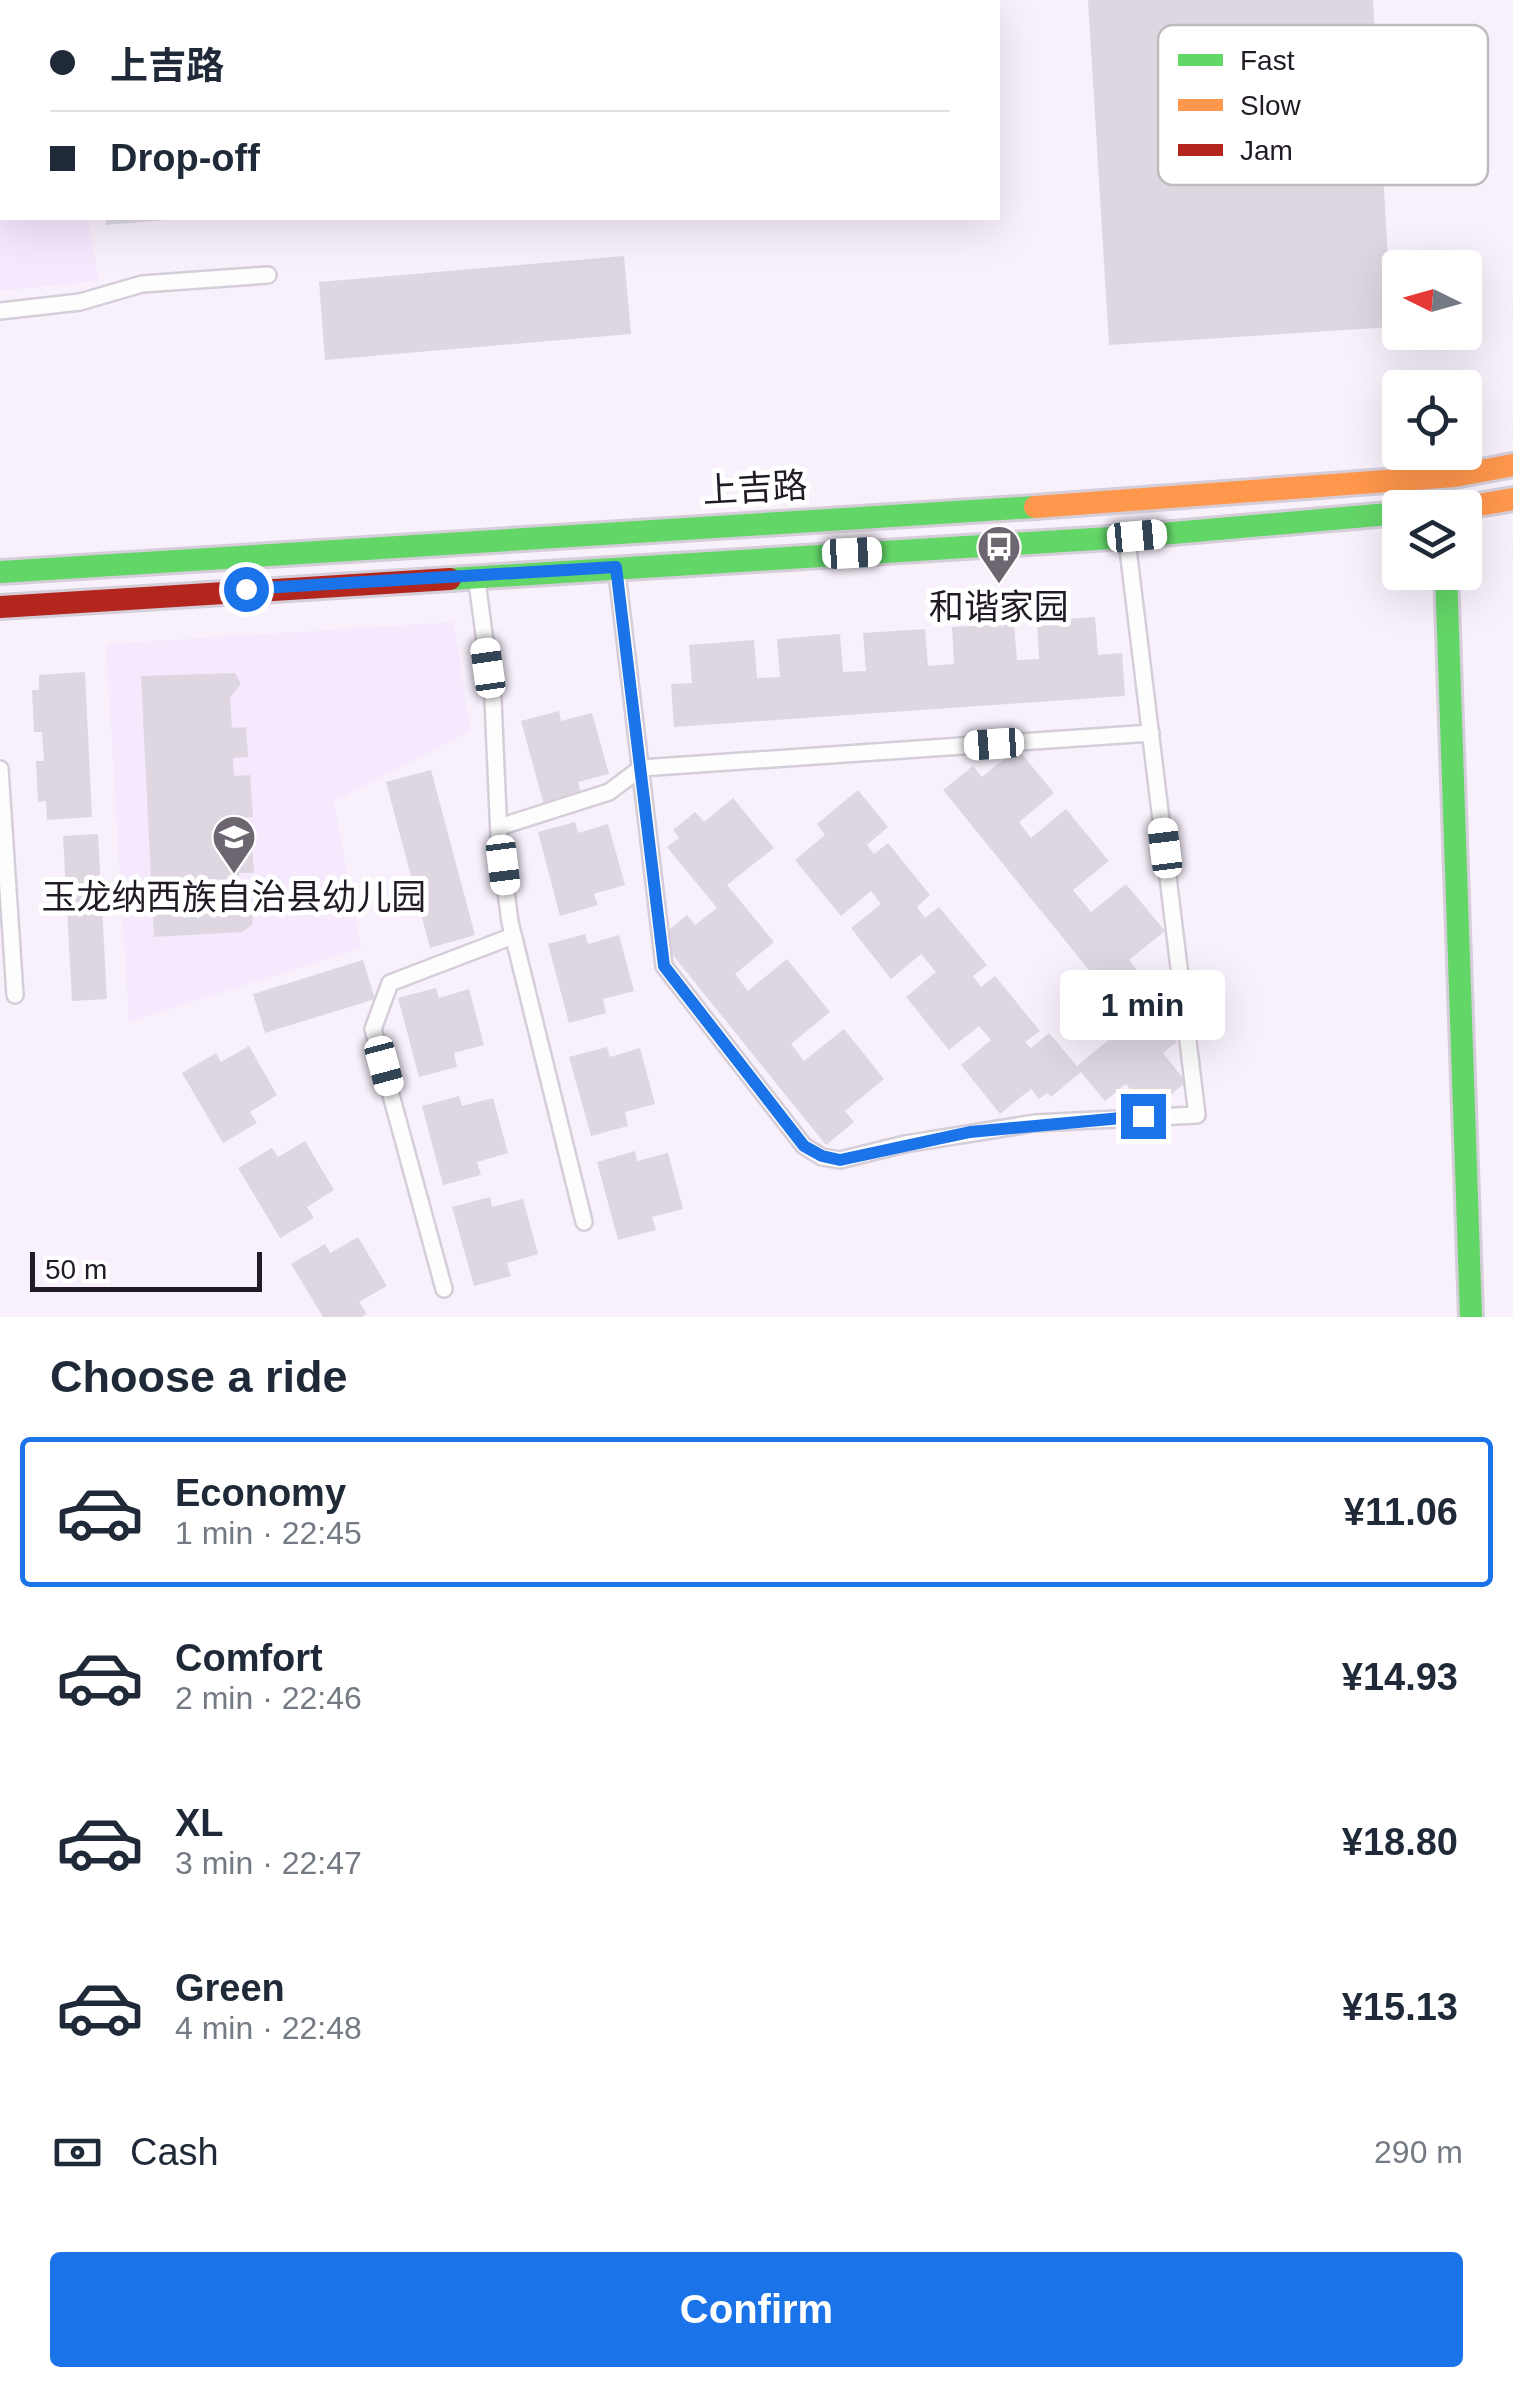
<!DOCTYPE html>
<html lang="en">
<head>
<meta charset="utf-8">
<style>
	:root { --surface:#fff; --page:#f6f6f7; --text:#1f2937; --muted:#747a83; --line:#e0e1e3; --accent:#1a73e8 }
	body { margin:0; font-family:Arial,"Noto Sans SC",sans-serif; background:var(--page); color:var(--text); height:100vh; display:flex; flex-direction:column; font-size:38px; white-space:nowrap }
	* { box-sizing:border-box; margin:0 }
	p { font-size:32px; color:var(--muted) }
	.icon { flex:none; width:55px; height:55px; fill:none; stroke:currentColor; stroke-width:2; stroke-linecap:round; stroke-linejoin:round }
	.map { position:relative; height:1317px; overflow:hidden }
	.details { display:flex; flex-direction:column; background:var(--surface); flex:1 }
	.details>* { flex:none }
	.top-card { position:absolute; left:0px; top:0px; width:1000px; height:220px; box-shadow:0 10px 40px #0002; display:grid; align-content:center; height:220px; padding:0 50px; background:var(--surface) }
	.needle { width:65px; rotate:275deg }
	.tools { position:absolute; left:1382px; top:250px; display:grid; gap:20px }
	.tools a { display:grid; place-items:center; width:100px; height:100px; border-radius:10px; background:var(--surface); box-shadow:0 10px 40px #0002; font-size:50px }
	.scale { position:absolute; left:30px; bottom:25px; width:232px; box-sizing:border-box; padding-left:10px; border:5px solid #221b26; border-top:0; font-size:28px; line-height:35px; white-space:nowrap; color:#221b26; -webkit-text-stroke:8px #fff; paint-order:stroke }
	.end { position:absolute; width:45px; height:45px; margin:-22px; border:12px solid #1a73e8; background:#fff; box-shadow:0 0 0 5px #fff }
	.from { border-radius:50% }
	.bubble { position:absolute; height:70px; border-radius:10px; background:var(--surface); box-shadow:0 10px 40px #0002; font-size:32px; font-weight:700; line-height:70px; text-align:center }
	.car { position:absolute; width:30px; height:60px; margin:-30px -15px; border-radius:12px; box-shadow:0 0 8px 2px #0007; background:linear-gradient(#fff 24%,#345 0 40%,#fff 0 76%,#345 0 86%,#fff 0) }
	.top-card b { display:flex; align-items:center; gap:35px; height:95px; font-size:38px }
	.top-card b+b { border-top:2px solid var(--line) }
	.top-card i { width:25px; height:25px; background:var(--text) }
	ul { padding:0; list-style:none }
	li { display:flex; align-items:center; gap:30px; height:150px; margin:0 20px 15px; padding:0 30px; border:5px solid transparent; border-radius:10px }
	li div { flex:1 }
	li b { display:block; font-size:38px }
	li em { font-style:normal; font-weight:700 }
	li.current { border-color:var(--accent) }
	li>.icon { width:90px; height:90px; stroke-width:1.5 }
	h2 { padding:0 50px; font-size:45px; line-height:120px }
	.pay { display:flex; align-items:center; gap:25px; height:110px; padding:0 50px; font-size:38px }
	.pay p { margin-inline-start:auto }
	.action { display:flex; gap:20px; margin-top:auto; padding:20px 50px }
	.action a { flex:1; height:115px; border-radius:10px; background:var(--accent); color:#fff; font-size:40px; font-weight:700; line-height:115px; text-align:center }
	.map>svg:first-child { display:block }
</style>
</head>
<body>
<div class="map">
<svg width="1513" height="1317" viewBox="0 0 1513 1317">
	<rect width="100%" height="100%" fill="#f8f0fb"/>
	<path fill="#f6e8fd" d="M0,0L49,2H2V218H88L99,281L0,291Z
		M454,622L470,731L334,802L361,948L129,1022L106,644Z"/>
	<path fill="#ded7e2" d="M1088,0H1373L1392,327L1109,345Z
		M106,218H167V220L106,225Z
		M624,256L631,334L325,360L319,282Z
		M1095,617L1098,655L1122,653L1125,696L674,727L671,684L692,683L689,645L754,640L757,678L780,677L777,639L840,634L843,672L866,671L863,633L925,629L928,666L954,664L952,627L1014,623L1017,660L1039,659L1037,621Z
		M85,672L92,817L47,820L46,801L38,802L36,761H44L42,732H34L32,690H39V675Z
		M235,673L241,684L230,697L232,728L246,727L248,757L233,758L234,776L250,775L253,817L236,818L238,845L252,844L254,873H239L241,904L253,912L252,925L242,932L154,937L141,676Z
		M559,711L561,721L592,713L609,774L578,782L581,794L544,805L521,721Z
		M1017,748L1054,793L1019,822L1031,838L1066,809L1109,861L1073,890L1091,912L1126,884L1165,931L1129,960L1139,972L1110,996L943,790L973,766L982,777Z
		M431,770L475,935L430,948L386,782Z
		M858,790L888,827L867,845L874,854L888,843L930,895L917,907L925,918L939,907L987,965L973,976L981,987L995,976L1040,1031L1025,1042L1031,1048L1049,1033L1077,1066L1149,1007L1177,1042L1163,1053L1186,1082L1149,1113L1126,1084L1105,1101L1081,1072L1051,1097L1047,1093L1039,1099L1031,1089L1000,1114L961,1065L991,1040L979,1026L949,1050L906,997L936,972L921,954L891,979L851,928L881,904L871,891L841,916L795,860L825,835L817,824Z
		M733,798L774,848L727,885L774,942L735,974L748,991L787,959L830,1012L791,1044L804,1061L844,1029L884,1079L845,1111L854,1122L826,1145L659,938L687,915L695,925L717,908L667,847L679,838L673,830L695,812L704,822Z
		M575,822L578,833L608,824L625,885L594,894L598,905L560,916L538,832Z
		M98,834L107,999L72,1001L63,836Z
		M585,934L588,944L619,935L634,991L603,999L606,1013L569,1023L548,944Z
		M363,960L375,999L265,1033L253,994Z
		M436,988L439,998L469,989L484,1045L454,1053L457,1067L419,1077L398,998Z
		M249,1046L277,1095L250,1112L257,1123L223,1143L182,1073L216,1053L221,1062Z
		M607,1047L610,1057L640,1048L655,1104L625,1112L628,1126L591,1136L569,1057Z
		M459,1096L462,1106L493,1098L508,1153L477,1162L481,1175L443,1185L422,1106Z
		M305,1141L334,1190L307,1207L314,1218L280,1238L238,1168L272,1148L278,1157Z
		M635,1151L637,1161L668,1153L683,1209L652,1217L656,1230L618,1240L597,1162Z
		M490,1197L492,1207L523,1199L538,1254L507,1263L511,1276L474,1286L452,1207Z
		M358,1237L387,1286L359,1302L367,1314L362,1317H323L291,1264L325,1244L330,1253Z"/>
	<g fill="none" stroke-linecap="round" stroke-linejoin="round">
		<defs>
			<path id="lane" d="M0,311L80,302L142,284L268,275
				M617,573L664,966L804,1146L822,1157L840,1160L905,1144L1035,1123L1197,1115L1127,541
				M477,582L493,700L499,837L510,922L584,1222
				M0,769L15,995
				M499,827L609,792L641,768L1151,733
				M444,1289L373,1029L390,983L513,936"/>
			<path id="fast" d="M0,572L1035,507
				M1446,572L1471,1317
				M450,579L1127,537L1400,513"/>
			<path id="slow" d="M1035,507L1454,476L1513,465
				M1461,508L1513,499"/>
			<path id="jam" d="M0,607L450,579"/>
		</defs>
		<use href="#lane" stroke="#d5ced9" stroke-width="20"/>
		<use href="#fast" stroke="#d5ced9" stroke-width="28"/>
		<use href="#slow" stroke="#d5ced9" stroke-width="28"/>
		<use href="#jam" stroke="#d5ced9" stroke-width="28"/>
		<use href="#lane" stroke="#fefdfe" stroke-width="15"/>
		<use href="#fast" stroke="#63d668" stroke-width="22"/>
		<use href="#slow" stroke="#ff974d" stroke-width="22"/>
		<use href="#jam" stroke="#b3261e" stroke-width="22"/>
	</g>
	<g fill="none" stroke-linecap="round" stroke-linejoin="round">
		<path stroke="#1a73e8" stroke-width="12" d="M246,589L616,567L664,966L804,1146L822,1156L840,1160L970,1132L1143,1116"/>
	</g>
	<defs>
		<symbol id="bus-pin" viewBox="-11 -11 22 30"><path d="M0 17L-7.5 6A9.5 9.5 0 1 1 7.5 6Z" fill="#6d6671" stroke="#fff"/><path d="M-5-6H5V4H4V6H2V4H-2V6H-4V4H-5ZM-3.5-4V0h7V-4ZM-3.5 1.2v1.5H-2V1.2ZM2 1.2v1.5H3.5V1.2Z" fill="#fff"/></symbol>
		<symbol id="school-pin" viewBox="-11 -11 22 30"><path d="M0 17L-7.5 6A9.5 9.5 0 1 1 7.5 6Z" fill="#6d6671" stroke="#fff"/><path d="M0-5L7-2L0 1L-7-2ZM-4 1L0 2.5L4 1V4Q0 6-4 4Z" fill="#fff"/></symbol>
	</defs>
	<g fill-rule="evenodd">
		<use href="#bus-pin" x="974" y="522" width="50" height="68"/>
		<use href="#school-pin" x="209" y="812" width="50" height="68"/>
	</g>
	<g text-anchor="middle" stroke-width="10" stroke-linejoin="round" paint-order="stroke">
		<g font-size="35" fill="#221b26" stroke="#fff">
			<text transform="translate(755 488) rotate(-3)" y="12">上吉路</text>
		</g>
		<g font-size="35" fill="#221b26" stroke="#fff">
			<text x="999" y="619">和谐家园</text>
			<text x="234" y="909">玉龙纳西族自治县幼儿园</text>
		</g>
	</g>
	<rect x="1158" y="25" width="330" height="160" rx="15" fill="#fff" stroke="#bdbbbe" stroke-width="2.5"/>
	<rect x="1178" y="54" width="45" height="12" fill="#63d668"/>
	<rect x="1178" y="99" width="45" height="12" fill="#ff974d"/>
	<rect x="1178" y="144" width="45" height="12" fill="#b3261e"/>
	<g font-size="28" fill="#221b26">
		<text x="1240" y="70">Fast</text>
		<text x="1240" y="115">Slow</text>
		<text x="1240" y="160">Jam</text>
	</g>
</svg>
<div class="tools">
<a><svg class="needle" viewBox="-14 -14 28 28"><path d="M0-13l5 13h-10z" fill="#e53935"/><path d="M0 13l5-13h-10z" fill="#747a83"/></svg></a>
<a><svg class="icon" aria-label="locate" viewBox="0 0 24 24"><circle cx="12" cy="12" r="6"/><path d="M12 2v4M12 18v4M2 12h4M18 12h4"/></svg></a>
<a><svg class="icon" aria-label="layers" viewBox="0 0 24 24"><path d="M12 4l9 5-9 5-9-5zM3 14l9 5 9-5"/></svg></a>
</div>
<div class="scale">50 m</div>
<i class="end from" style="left:246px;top:589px"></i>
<i class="end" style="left:1143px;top:1116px"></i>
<div class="bubble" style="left:1060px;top:970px;width:165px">1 min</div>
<i class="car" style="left:1137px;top:536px;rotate:85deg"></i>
<i class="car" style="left:852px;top:553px;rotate:87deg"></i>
<i class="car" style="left:488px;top:668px;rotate:352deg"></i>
<i class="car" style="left:994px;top:744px;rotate:266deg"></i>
<i class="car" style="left:1165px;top:848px;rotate:353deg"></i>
<i class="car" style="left:503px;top:865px;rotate:173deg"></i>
<i class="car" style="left:384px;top:1066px;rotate:165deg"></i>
<div class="top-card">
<b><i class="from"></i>上吉路</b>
<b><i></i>Drop-off</b>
</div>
</div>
<section class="details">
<h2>Choose a ride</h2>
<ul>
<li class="current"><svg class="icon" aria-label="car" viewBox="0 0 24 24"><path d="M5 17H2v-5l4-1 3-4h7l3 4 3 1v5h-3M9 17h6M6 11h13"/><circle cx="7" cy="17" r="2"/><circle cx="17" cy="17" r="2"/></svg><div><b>Economy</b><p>1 min · 22:45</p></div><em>¥11.06</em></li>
<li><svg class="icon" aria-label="car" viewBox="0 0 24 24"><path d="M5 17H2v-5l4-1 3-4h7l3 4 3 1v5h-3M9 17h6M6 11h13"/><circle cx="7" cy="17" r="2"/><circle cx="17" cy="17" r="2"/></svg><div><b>Comfort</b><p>2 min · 22:46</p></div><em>¥14.93</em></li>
<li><svg class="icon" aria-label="car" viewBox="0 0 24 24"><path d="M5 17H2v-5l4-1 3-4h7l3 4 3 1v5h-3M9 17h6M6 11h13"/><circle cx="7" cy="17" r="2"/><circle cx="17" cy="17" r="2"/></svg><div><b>XL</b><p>3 min · 22:47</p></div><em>¥18.80</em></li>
<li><svg class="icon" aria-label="car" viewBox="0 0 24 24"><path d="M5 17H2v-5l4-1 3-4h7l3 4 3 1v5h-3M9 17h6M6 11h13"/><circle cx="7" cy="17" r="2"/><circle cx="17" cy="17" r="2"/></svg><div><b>Green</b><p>4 min · 22:48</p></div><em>¥15.13</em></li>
</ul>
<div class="pay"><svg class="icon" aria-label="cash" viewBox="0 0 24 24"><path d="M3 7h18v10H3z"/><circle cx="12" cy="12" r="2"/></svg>Cash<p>290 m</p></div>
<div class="action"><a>Confirm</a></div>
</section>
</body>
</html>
